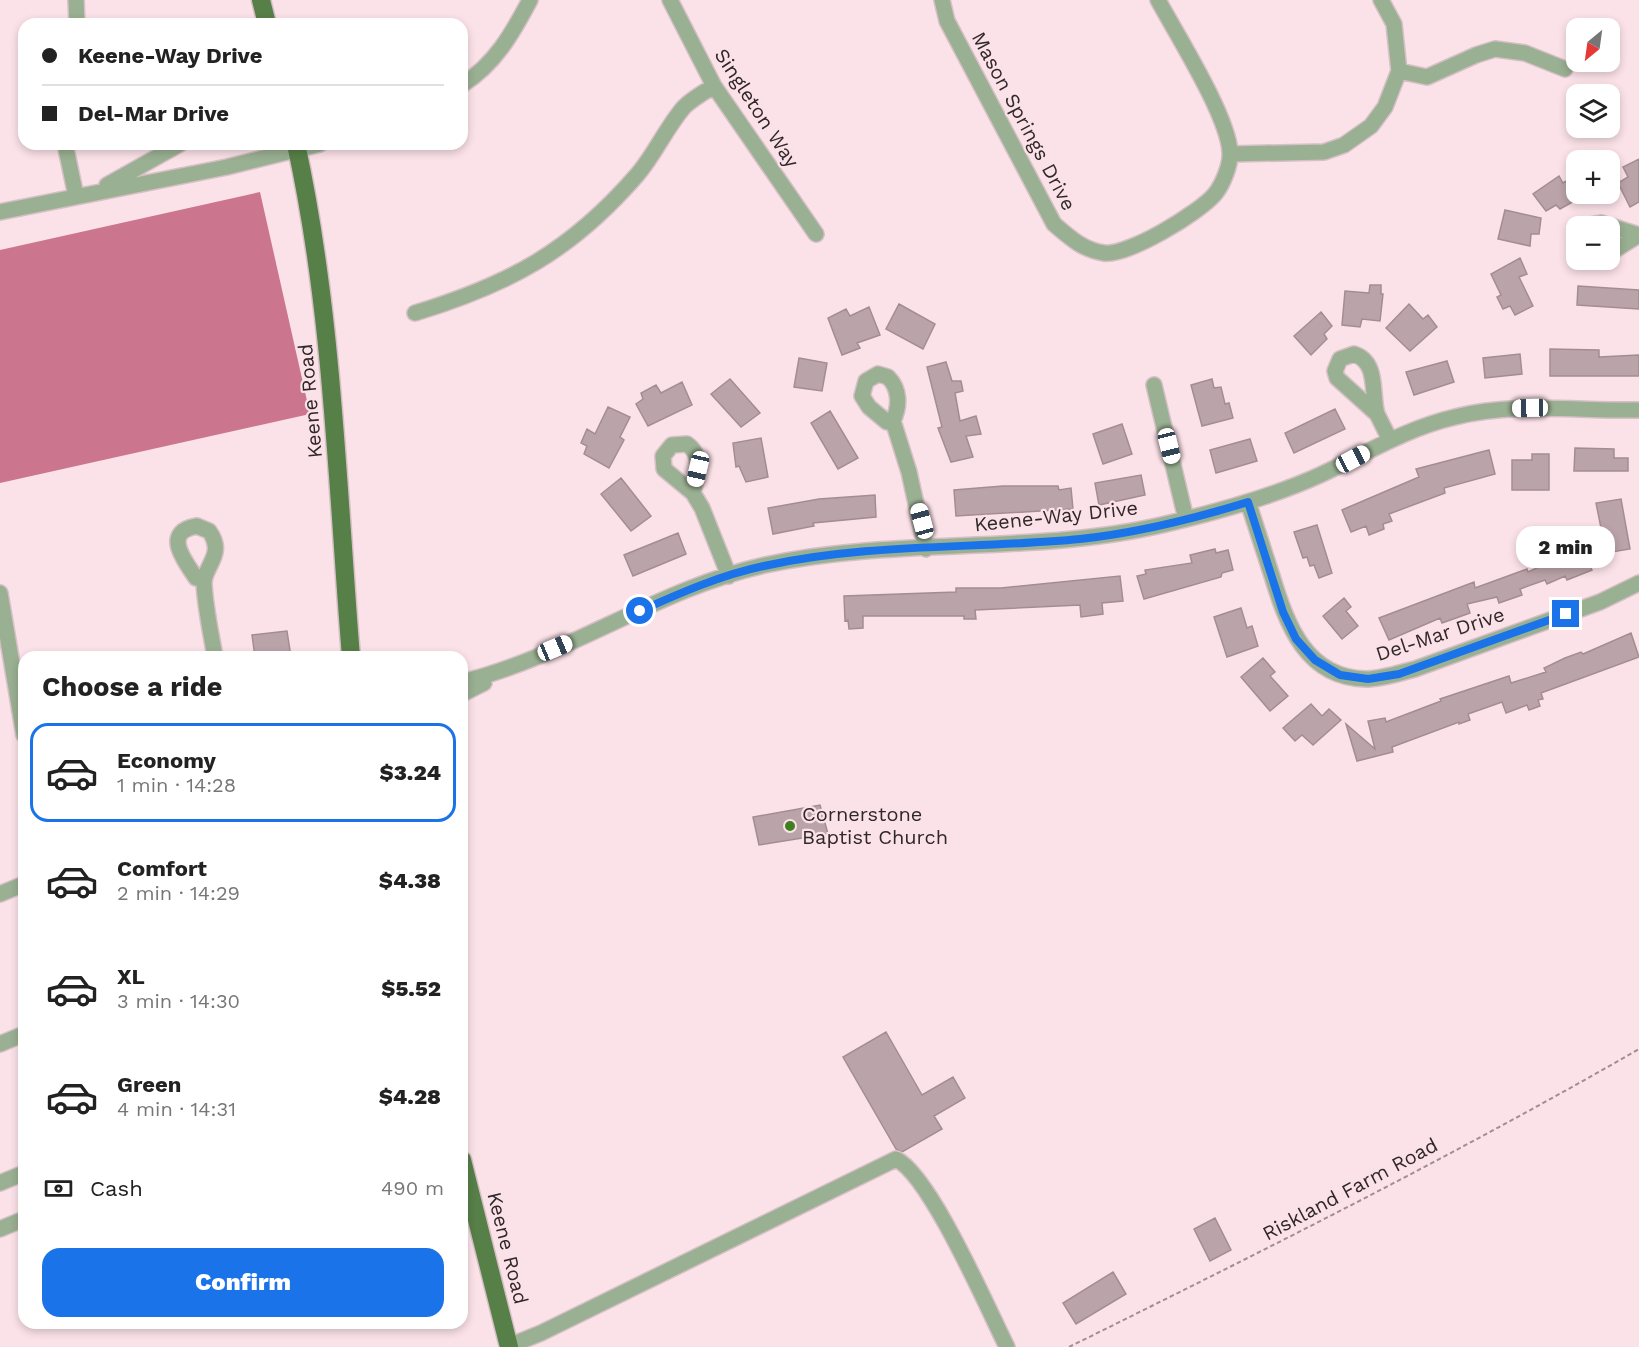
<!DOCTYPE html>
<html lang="en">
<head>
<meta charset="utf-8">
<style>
	:root { --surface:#fff; --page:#f6f6f6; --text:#222; --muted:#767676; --line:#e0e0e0; --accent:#1a73e8 }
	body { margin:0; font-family:"Work Sans",sans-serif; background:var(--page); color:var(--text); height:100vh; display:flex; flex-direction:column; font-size:22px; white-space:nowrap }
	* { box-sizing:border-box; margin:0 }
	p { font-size:20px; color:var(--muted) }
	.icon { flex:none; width:33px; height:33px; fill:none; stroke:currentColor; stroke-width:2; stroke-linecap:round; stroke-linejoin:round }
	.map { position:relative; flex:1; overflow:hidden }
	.sheet { position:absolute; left:18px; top:651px; width:450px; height:678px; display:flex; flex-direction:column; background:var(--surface); border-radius:18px; box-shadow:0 3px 9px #0003 }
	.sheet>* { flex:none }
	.banner { position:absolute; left:18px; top:18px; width:450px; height:132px; border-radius:18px; box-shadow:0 3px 9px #0003; display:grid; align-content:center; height:132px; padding:0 24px; background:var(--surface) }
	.needle { width:39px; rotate:209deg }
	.fabs { position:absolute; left:1566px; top:18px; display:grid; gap:12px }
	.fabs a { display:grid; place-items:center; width:54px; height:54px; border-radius:12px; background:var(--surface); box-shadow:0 3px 9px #0003; font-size:30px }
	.end { position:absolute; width:27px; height:27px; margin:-14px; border:8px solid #1a73e8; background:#fff; box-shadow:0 0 0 3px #fff }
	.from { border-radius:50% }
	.bubble { position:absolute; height:42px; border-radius:18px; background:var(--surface); box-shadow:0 3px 9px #0003; font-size:20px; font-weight:800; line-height:42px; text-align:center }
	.car { position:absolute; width:18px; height:36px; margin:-18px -9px; border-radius:8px; box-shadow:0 0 4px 2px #0007; background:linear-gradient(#fff 24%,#345 0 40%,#fff 0 76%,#345 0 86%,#fff 0) }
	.banner b { display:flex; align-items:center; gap:21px; height:57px; font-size:22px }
	.banner b+b { border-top:2px solid var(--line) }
	.banner i { width:15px; height:15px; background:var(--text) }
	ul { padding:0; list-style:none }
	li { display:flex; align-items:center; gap:18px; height:99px; margin:0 12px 9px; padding:0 12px; border:3px solid transparent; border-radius:18px }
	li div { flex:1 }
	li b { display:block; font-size:22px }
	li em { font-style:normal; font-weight:800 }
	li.current { border-color:var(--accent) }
	li>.icon { width:54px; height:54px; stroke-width:1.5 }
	h2 { padding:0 24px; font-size:27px; line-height:72px }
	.pay { display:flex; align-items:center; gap:15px; height:66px; padding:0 24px; font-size:22px }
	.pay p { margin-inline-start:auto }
	.primary-button { display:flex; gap:12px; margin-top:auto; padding:12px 24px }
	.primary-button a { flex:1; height:69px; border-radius:18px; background:var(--accent); color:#fff; font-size:24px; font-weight:800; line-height:69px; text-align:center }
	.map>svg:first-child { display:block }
</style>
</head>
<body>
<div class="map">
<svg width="1639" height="1347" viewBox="0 0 1639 1347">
	<rect width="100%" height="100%" fill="#fbe2e8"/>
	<path fill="#cb768e" d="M260,192L310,414L0,483V250Z"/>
	<path fill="#bba4a9" stroke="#a48d92" stroke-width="1.5" d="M1639,159V202L1630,207L1618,183L1628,177L1623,167Z
		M1576,175V200L1560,209L1556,205L1546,211L1533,194L1559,176L1563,183Z
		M1505,210L1541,218L1539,234H1531L1530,246L1498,239Z
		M1520,258L1527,274L1519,277L1533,306L1515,315L1510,306L1503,309L1497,297L1501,295L1491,274Z
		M1370,285H1381V294H1383L1380,321L1362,319L1360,327L1342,325L1345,291L1369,293Z
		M1578,286L1639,290V309L1577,305Z
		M899,304L935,324L923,349L886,329Z
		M1409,304L1423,319L1428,315L1437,327L1410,351L1386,328Z
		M869,307L880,335L857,343L860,348L842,355L828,318L846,309L850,316Z
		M1321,312L1332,326L1324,334L1327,339L1311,355L1294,336Z
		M1550,349L1599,350V357L1639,355V376H1550Z
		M1520,354L1522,374L1485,378L1483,358Z
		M799,358L827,363L822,391L794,387Z
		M1447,361L1454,382L1414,395L1406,372Z
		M946,362L952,381H961L963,391L955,393L960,421L976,416L981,434L966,436L973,457L951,462L938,428L942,427L927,367Z
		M730,379L760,413L741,427L711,394Z
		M1212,379L1214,388L1221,387L1225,404L1229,403L1233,418L1202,426L1191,385Z
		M682,382L692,405L648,426L636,404L643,399L641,393L656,385L661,393Z
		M608,407L630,417L620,437L624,440L609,468L584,454L587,446L581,443L587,429L595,434Z
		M1335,409L1345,429L1294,453L1285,433Z
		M830,411L858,458L838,469L811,423Z
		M1122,424L1132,454L1103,464L1093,434Z
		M761,438L768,477L746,482L739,466L736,467L733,443Z
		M1250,439L1257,461L1216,473L1210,450Z
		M1575,448L1614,449V458H1628V471H1574Z
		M1489,450L1495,474L1444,488L1445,493L1389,514L1392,521L1383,524L1384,529L1369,535L1366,526L1351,532L1342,510L1419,477L1416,469Z
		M1532,454H1549V490H1512V460H1532Z
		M1141,475L1145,495L1099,505L1095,483Z
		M621,478L651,516L631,531L601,494Z
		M1003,486H1058L1059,490L1071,488L1073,509L956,516L954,490Z
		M875,495L876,517L813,523L814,526L773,534L768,508L819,499Z
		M1621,499L1630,549L1606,553L1596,503Z
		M1317,525L1332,573L1319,578L1314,565L1310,566L1307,557L1303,558L1294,532Z
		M678,533L686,554L633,576L624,555Z
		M1565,544L1570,556L1583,550L1592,570L1567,580L1565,576L1547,584L1545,580L1520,589L1522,595L1499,603L1497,597L1467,604L1470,613L1442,623L1440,618L1389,640L1379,618L1474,582L1475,588L1527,569L1528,572L1559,558L1555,549Z
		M1215,549L1216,553L1228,550L1233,570L1222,573L1221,577L1144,599L1137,576L1146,574L1145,570L1192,563L1190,555Z
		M1120,576L1123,601L1102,603L1103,614L1081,617L1080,605L975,610L976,619H964V616H863V628L849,629L848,620L845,621L844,596L956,592V588H1001Z
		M1344,598L1351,607L1346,611L1358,626L1342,639L1323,616Z
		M1241,608L1247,628L1252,626L1258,646L1227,657L1214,617Z
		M287,631L291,657H255L252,635Z
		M1631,633L1639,657L1541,693L1543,699L1538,700L1540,706L1529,710L1527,705L1506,713L1502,702L1468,714L1470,720L1459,724V722L1392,747L1393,752L1357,761L1346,724L1375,749L1368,721L1385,718L1386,722L1441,701L1440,699L1509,676L1511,683L1546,672L1544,668L1565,658L1581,652L1583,654Z
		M1263,658L1275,672L1270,676L1288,696L1270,711L1241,677Z
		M1311,704L1322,716L1329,709L1341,720L1313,745L1302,735L1295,741L1283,728Z
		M820,805L828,834L759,845L753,817Z
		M886,1032L922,1095L953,1077L965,1098L934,1116L942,1129L902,1152L896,1149L843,1057Z
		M1215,1218L1231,1250L1210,1261L1194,1229Z
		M1113,1272L1126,1294L1076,1324L1063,1303Z"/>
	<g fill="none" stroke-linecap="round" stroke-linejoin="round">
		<defs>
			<path id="minor" d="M76,0L77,24
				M670,0L714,86L816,234
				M942,0L947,21L1054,224C1069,237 1083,250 1104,253C1128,256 1199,213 1215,194C1223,184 1231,164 1230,152C1228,116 1177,35 1158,0
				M1399,71L1427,77L1476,55L1495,49L1525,53L1565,69
				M462,85C495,64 512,34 530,0
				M65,144L76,196
				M1231,154L1324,152L1344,145L1371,126L1385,107L1399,71L1394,24L1381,0
				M107,185L180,144
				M0,212L227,167L320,144
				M1585,226L1601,223L1639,235L1610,253
				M415,313C510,284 571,251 637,175C655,154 666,128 684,107C692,99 704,92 714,86
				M1354,354C1379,362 1371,394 1377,414L1337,378L1335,371L1340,359Z
				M878,374L888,377C900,389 900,406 893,421L887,422L869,407L862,396L866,381Z
				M1154,385L1186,519
				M1377,414L1390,440
				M893,421L909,472L926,549
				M693,493C697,476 704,456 687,444L672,445L663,456L664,469L693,493L702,508L729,576
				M1248,502C1256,527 1264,552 1272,576C1287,625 1306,678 1366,679C1382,679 1399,673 1415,669L1600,602L1639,583
				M204,579L196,578C185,561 161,532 197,526L209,531C226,554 204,566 204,583C205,607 211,633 215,657
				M0,593L24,735
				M462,682C568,656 659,588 765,565C900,536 1041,556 1174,522C1224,510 1274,496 1320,475C1365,454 1407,428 1455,417C1515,402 1578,411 1639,410
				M462,694L484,683
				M0,894L24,884
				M0,1044L24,1034
				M0,1183L24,1173
				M0,1229L24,1219
				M509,1346L541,1333L896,1159C930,1175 987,1307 1007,1347"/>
			<path id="major" d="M261,0L267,24
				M296,144C333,313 337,485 351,657
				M462,1160L509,1347"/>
		</defs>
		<use href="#minor" stroke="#d6c0c6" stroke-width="18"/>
		<use href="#major" stroke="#d6c0c6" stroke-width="21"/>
		<path stroke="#a08e92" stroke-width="2" stroke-dasharray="4.5 3" stroke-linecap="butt" d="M1069,1347C1261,1252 1453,1156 1639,1049"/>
		<use href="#minor" stroke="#9ab092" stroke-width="15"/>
		<use href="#major" stroke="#577f48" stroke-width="18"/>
	</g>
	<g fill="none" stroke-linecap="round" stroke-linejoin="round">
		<path stroke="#1a73e8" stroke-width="8" d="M640,611C680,593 721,575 764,566C867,543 975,549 1080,539C1137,533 1193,519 1248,502L1283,612L1296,639L1315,660L1340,675L1368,679L1399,674L1566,614"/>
	</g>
	<circle fill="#3e7f20" stroke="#fbe2e8" stroke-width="2" cx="790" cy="826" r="6"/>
	<g text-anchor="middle" stroke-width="4.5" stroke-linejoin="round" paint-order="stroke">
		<g font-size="20" fill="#302729" stroke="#fbe2e8">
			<text transform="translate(757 108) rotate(57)" y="7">Singleton Way</text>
			<text transform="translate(1024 121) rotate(62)" y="7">Mason Springs Drive</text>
			<text transform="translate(310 401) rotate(-95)" y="7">Keene Road</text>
			<text transform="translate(1056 516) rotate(-6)" y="7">Keene-Way Drive</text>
			<text transform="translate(1440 634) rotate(-18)" y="7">Del-Mar Drive</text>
			<text transform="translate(1350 1189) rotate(-28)" y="7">Riskland Farm Road</text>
			<text transform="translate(508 1248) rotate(76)" y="7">Keene Road</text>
		</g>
		<g font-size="20" fill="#302729" stroke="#fbe2e8" text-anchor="start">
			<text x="802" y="821">Cornerstone<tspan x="802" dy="23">Baptist Church</tspan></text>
		</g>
	</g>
</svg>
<div class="fabs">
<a><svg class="needle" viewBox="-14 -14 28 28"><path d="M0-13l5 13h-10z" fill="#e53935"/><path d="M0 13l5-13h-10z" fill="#767676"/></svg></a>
<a><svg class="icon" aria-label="layers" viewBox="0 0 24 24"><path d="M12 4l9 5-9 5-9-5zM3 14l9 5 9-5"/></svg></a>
<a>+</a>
<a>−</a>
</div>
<i class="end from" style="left:640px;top:611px"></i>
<i class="end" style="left:1566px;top:614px"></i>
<div class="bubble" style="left:1516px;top:526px;width:99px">2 min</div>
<i class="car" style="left:1530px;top:408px;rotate:269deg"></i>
<i class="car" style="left:1169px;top:446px;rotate:166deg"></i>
<i class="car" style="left:1353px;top:459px;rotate:62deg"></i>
<i class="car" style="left:698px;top:469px;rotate:193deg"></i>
<i class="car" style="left:922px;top:521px;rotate:345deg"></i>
<i class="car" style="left:555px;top:648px;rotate:67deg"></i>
<div class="banner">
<b><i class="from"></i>Keene-Way Drive</b>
<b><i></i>Del-Mar Drive</b>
</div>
<section class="sheet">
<h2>Choose a ride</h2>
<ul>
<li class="current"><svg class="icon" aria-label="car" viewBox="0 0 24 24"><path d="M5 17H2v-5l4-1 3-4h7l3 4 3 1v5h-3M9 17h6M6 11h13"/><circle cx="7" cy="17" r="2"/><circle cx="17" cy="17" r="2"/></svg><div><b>Economy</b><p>1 min · 14:28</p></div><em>$3.24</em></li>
<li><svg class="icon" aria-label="car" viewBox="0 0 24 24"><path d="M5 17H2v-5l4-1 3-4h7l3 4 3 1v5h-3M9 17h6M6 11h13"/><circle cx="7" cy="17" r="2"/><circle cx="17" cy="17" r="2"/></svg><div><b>Comfort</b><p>2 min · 14:29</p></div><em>$4.38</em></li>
<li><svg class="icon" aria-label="car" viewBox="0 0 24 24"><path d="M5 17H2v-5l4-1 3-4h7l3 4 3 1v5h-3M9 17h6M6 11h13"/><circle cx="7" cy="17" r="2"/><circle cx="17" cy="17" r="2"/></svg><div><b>XL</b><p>3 min · 14:30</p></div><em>$5.52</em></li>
<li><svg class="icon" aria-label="car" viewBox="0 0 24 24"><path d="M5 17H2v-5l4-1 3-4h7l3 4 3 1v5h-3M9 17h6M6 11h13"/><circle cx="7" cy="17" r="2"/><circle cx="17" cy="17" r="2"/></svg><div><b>Green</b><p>4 min · 14:31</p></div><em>$4.28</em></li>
</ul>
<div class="pay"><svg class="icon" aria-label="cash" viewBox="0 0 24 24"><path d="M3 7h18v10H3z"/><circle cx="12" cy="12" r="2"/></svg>Cash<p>490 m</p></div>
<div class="primary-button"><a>Confirm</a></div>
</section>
</div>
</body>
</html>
